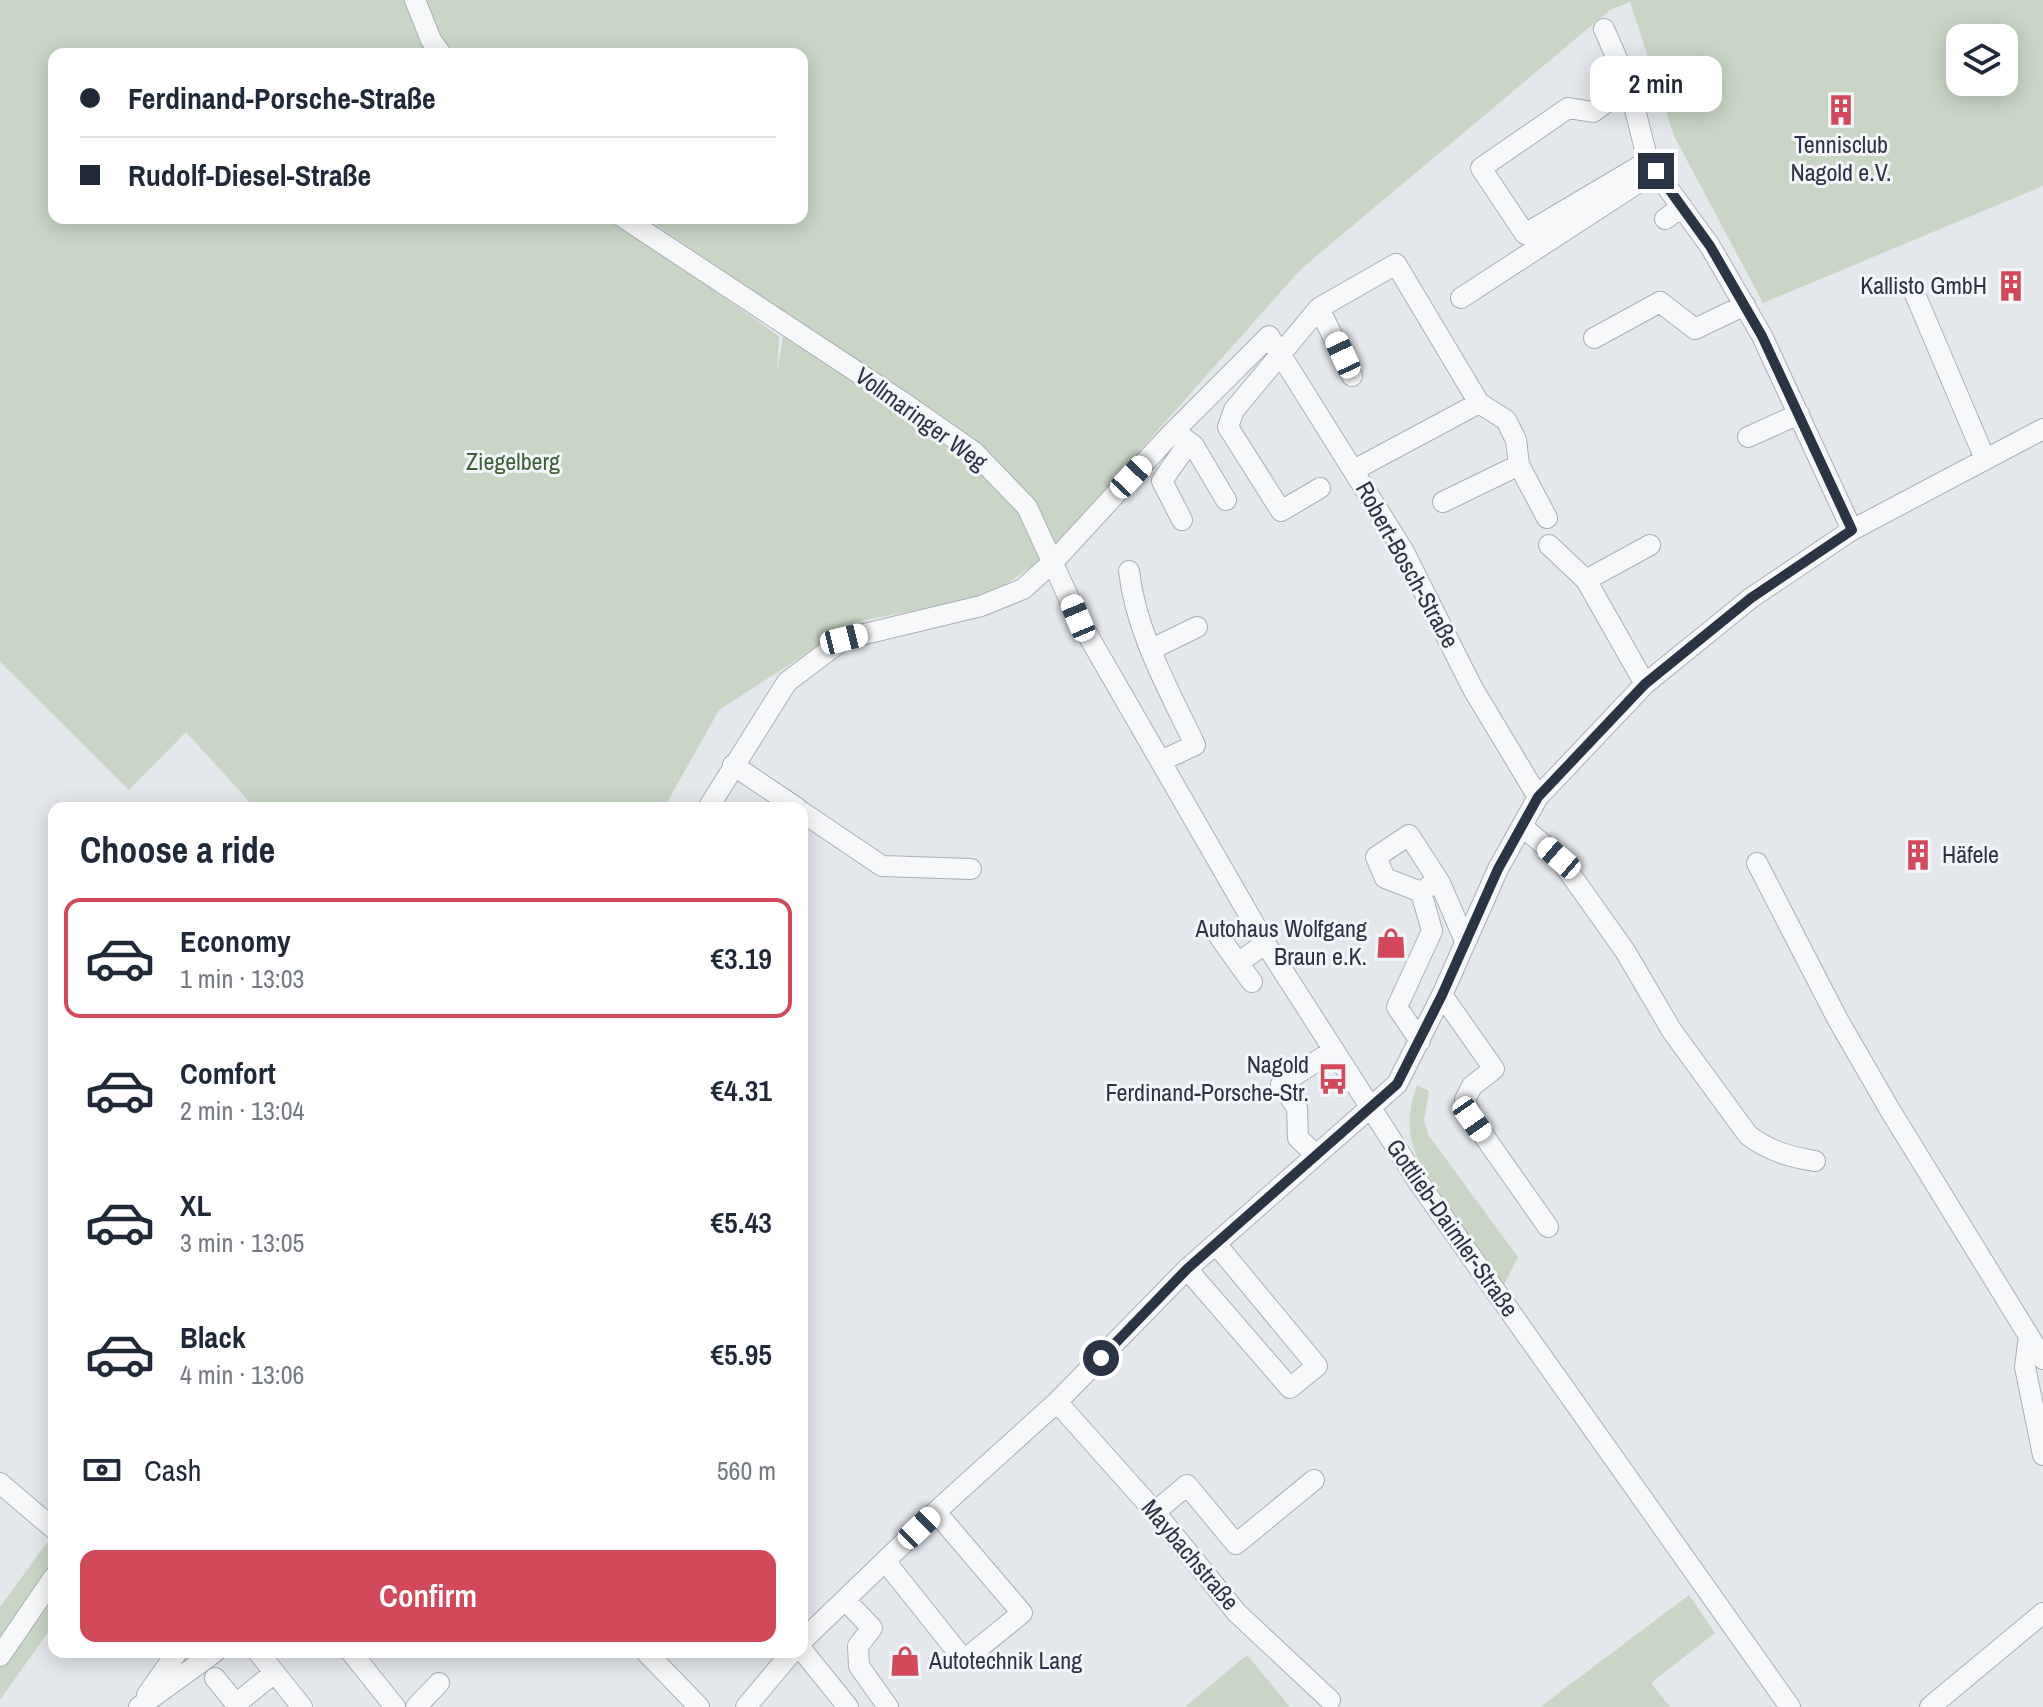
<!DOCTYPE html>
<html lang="en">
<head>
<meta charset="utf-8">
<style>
	:root { --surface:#fff; --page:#f2f2f3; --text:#1f2937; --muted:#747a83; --line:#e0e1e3; --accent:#d1495b }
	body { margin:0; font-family:"Archivo Narrow",sans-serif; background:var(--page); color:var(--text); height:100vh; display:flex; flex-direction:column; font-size:30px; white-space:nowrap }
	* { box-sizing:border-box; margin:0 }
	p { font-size:26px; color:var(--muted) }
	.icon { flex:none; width:44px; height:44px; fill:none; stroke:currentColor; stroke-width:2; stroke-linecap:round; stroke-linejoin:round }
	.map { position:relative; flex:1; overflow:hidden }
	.sheet { position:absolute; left:48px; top:802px; width:760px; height:856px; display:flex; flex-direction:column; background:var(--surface); border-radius:16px; box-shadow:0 4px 20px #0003 }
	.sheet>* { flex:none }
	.banner { position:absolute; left:48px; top:48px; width:760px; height:176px; border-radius:16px; box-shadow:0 4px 20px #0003; display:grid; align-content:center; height:176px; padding:0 32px; background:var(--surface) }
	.buttons { position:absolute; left:1946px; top:24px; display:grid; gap:16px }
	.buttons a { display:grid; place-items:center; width:72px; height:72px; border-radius:16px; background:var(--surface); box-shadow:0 4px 20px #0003; font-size:40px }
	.end { position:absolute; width:36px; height:36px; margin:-18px; border:10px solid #2b3445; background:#fff; box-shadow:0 0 0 4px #fff }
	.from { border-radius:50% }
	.bubble { position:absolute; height:56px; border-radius:16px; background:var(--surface); box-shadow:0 4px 20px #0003; font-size:26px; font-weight:600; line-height:56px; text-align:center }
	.car { position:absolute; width:24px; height:48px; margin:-24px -12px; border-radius:10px; box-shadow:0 0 6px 2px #0007; background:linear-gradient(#fff 24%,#345 0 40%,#fff 0 76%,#345 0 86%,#fff 0) }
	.banner b { display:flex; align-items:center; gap:28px; height:76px; font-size:30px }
	.banner b+b { border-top:2px solid var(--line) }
	.banner i { width:20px; height:20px; background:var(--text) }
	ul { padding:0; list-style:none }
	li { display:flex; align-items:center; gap:24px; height:120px; margin:0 16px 12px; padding:0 16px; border:4px solid transparent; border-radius:16px }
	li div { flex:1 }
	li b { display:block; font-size:30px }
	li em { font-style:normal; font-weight:600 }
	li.on { border-color:var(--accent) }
	li>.icon { width:72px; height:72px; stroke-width:1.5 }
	h2 { padding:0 32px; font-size:36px; line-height:96px }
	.pay { display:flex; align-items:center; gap:20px; height:88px; padding:0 32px; font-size:30px }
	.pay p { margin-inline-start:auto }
	.action { display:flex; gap:16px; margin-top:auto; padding:16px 32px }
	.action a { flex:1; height:92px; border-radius:16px; background:var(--accent); color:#fff; font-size:32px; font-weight:600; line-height:92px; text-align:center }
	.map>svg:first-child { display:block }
</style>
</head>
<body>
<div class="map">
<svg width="2043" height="1707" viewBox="0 0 2043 1707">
	<rect width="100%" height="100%" fill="#e4e7ec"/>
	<path fill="#c9d6c5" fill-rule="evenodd" d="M0,0H2043V186L1763,303L1674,136L1630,2L1610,10L1301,269L1149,440L1061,546L989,596L855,622L719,710L664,808H255L186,732L129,790L0,662ZM1960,38H2004V82H1960ZM54,54H802V218H646L787,315L777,373L779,336L610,218H54Z
		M1417,1085L1429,1091L1424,1120L1429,1136L1518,1257L1503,1287L1420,1164C1406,1133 1407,1116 1417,1085Z
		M54,1537V1624L0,1700V1607L45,1545Z
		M1689,1595L1715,1633L1651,1683L1670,1707H1540Z
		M1248,1656L1290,1707H1185L1243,1658Z"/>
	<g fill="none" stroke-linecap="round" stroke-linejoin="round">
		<defs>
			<path id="minor" d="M415,0L431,40L441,54
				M1604,29L1629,86L1648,161L1710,246L1762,336L1852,530
				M1629,86L1593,112L1568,108L1481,168L1525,234L1648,161
				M624,218L901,401L974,452L1027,507L1078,618L1267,946L1419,1183L1790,1707
				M1665,219L1682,207
				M1915,294L1985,459
				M1461,298L1656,171
				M1319,308L1234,410L1228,427L1281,511L1320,488
				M1594,338L1660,302L1695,329L1745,305
				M1352,376L1319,308L1396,264L1479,403L1354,470
				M1479,403L1506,420L1516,440L1519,465L1547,518
				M1181,436L1194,446L1226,500
				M1748,437L1799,414
				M1443,502L1519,465
				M1182,520L1162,481L1189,442
				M1549,545L1586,580
				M1129,571C1136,633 1169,690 1195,745L1161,761
				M1152,649L1197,627
				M1645,684L1586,580L1650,545
				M733,765L797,808
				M708,808L787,682L844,639L981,606L1023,589L1054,561L1170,435L1269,336L1403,550L1473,689L1538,797
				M802,812L882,866L971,869
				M1522,826L1559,858L1625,951L1672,1031L1748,1135C1769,1151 1790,1157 1815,1161
				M1757,863L1838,1020L1890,1110L2043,1359
				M1438,880L1421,892L1385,878L1376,857L1409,835L1440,883L1465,941
				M1216,932L1238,963L1266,943
				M1238,963L1252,982
				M1442,995L1494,1069L1472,1086L1465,1100L1472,1119L1548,1227
				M1420,1041L1397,1007L1432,931L1421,892
				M1316,1155L1298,1138L1297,1108L1281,1084L1334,1050
				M1187,1269L1290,1388L1317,1366L1216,1244
				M2029,1336L2025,1367L2043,1455
				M1057,1402L1155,1512L1237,1613L1330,1700
				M0,1483L54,1529
				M1155,1512L1187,1485L1236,1544L1314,1480
				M885,1561L964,1660L1022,1613L936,1512
				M845,1600L872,1628L858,1646L859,1666L888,1707
				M802,1641L942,1506L1057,1402L1187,1269L1397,1084L1442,995L1498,869L1538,797L1645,684L1751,598L1852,530L2043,429
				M802,1650L848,1707
				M258,1652L302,1707
				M351,1652L395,1707
				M646,1652L699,1707
				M0,1656L54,1577
				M215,1678L236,1704
				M147,1695L177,1652
				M139,1707L215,1652
				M239,1707L236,1704L274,1673
				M416,1707L439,1683
				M746,1707L792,1652
				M1930,1707L2043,1613"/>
		</defs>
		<use href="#minor" stroke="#a9aeb7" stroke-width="22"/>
		<use href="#minor" stroke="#f7f8fa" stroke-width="20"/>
	</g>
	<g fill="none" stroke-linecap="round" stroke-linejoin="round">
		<path stroke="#2b3445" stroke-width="10" d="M1101,1358L1187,1269L1397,1084L1442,995L1498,869L1538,797L1645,684L1751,598L1852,530L1762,336L1710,246L1656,171"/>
	</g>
	<defs>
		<symbol id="building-bare" viewBox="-9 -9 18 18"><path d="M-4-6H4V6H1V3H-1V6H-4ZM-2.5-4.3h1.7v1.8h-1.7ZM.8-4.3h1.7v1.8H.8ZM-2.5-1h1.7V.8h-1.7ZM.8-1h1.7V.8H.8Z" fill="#d1495b" stroke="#f4f6f9" stroke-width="2.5" paint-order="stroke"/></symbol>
		<symbol id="shop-bare" viewBox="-9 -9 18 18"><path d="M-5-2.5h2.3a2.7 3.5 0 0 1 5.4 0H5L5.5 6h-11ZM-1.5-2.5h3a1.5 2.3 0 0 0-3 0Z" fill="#d1495b" stroke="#f4f6f9" stroke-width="2.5" paint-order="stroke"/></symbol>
		<symbol id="bus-bare" viewBox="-9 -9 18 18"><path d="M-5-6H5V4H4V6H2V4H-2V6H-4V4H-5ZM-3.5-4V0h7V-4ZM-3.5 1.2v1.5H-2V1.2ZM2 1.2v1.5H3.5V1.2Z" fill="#d1495b" stroke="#f4f6f9" stroke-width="2.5" paint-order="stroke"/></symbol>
	</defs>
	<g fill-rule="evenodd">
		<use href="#building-bare" x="1819" y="88" width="44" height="44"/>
		<use href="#building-bare" x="1989" y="264" width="44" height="44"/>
		<use href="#building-bare" x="1896" y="833" width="44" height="44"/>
		<use href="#shop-bare" x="1369" y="921" width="44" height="44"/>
		<use href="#bus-bare" x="1311" y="1057" width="44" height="44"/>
		<use href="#shop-bare" x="883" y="1639" width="44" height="44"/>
	</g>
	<g text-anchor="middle" stroke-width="6" stroke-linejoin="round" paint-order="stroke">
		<g font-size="24" fill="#2b3445" stroke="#f4f6f9" text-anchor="end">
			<text x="1841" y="153" text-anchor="middle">Tennisclub<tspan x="1841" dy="28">Nagold e.V.</tspan></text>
			<text x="1987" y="294">Kallisto GmbH</text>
			<text x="1942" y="863" text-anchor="start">Häfele</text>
			<text x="1367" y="937">Autohaus Wolfgang<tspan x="1367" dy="28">Braun e.K.</tspan></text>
			<text x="1309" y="1073">Nagold<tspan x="1309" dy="28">Ferdinand-Porsche-Str.</tspan></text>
			<text x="929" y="1669" text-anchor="start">Autotechnik Lang</text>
		</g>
		<g font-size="24" fill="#2b3445" stroke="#f4f6f9">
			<text transform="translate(921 419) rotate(36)" y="8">Vollmaringer Weg</text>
			<text transform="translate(1407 565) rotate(61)" y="8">Robert-Bosch-Straße</text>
			<text transform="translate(1452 1228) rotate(55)" y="8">Gottlieb-Daimler-Straße</text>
			<text transform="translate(1190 1555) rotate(50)" y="8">Maybachstraße</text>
		</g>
		<g font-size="24" fill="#3f6138" stroke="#f4f6f9">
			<text x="513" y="470">Ziegelberg</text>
		</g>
	</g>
</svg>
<div class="buttons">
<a><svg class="icon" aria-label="layers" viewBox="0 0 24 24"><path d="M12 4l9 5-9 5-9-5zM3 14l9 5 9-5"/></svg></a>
</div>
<i class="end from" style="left:1101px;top:1358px"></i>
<i class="end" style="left:1656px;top:171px"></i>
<div class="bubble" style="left:1590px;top:56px;width:132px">2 min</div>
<i class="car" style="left:1343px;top:355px;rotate:335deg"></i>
<i class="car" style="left:1131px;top:477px;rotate:43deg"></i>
<i class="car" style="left:1078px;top:618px;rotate:337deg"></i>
<i class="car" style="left:844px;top:639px;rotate:76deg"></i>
<i class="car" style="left:1559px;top:858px;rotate:311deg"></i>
<i class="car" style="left:1472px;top:1119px;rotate:145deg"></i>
<i class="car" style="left:919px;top:1528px;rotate:46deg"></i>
<div class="banner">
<b><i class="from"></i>Ferdinand-Porsche-Straße</b>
<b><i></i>Rudolf-Diesel-Straße</b>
</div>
<section class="sheet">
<h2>Choose a ride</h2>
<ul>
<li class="on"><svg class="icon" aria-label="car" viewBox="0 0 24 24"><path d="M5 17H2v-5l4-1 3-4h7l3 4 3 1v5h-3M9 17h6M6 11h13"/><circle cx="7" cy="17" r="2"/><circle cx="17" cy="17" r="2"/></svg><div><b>Economy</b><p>1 min · 13:03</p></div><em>€3.19</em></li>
<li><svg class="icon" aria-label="car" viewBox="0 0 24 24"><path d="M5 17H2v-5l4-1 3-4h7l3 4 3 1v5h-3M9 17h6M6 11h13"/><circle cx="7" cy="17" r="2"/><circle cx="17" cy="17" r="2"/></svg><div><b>Comfort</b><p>2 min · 13:04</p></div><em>€4.31</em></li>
<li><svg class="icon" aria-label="car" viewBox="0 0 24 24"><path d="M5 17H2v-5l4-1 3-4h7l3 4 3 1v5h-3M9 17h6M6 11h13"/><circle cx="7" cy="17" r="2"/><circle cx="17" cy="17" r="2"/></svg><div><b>XL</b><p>3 min · 13:05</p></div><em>€5.43</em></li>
<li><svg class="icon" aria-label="car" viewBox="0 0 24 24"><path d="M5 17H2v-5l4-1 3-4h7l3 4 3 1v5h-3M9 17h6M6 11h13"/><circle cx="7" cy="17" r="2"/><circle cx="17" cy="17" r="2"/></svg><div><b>Black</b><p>4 min · 13:06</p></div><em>€5.95</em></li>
</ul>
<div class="pay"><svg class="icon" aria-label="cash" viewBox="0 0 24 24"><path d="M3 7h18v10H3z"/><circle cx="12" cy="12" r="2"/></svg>Cash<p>560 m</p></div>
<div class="action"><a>Confirm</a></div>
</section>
</div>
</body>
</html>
